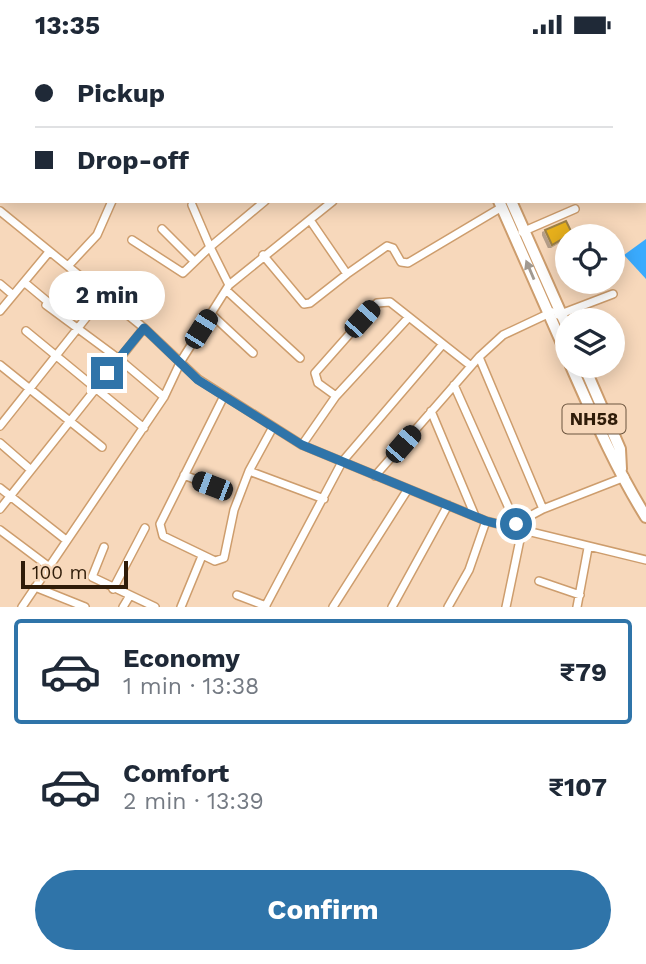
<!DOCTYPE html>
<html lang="en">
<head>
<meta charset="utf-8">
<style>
	:root { --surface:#fff; --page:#f6f6f7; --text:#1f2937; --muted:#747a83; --line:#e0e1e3; --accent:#2f74a9 }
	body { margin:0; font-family:"Work Sans",sans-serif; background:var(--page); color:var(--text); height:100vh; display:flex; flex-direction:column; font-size:26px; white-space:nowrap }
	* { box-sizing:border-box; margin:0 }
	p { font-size:23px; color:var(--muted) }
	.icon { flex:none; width:38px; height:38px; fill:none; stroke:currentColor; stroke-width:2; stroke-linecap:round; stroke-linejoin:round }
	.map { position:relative; height:558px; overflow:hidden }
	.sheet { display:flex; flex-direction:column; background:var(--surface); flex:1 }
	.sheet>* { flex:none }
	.guide { position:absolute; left:0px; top:0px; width:648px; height:154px; box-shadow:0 4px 18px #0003; display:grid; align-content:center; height:154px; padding:0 35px; background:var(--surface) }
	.controls { position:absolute; left:555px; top:175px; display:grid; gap:14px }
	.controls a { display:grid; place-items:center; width:70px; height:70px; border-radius:50%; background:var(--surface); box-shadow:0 4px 18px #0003; font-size:35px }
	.scale { position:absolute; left:21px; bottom:18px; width:107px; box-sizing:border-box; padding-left:7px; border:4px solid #2f1c09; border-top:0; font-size:19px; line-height:24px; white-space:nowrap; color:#2f1c09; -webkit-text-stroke:5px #f7d8bb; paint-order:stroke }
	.end { position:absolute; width:32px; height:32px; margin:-16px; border:9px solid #2f74a9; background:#fff; box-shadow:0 0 0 4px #fff }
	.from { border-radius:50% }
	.bubble { position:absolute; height:49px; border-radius:24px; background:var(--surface); box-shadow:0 4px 18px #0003; font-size:23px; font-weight:700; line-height:49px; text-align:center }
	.car { position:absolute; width:21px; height:42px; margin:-21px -10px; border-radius:9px; box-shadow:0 0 5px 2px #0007; background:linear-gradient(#222 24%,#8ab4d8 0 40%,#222 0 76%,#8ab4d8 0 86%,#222 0) }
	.guide b { display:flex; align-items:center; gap:24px; height:66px; font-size:26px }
	.guide b+b { border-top:2px solid var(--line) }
	.guide i { width:18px; height:18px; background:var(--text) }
	ul { padding:12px 0 0; list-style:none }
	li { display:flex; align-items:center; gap:21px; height:105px; margin:0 14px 10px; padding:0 21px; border:4px solid transparent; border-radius:7px }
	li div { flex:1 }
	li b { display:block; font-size:26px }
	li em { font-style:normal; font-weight:700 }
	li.active { border-color:var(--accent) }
	li>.icon { width:63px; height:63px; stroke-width:1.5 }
	.button { display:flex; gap:14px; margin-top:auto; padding:14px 35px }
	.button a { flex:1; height:80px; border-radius:42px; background:var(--accent); color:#fff; font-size:28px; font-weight:700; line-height:80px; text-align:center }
	.status { display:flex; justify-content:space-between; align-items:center; height:49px; padding:0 35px; background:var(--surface); direction:ltr }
	.status svg { height:19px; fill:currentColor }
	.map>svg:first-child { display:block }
</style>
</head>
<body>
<div class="status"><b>13:35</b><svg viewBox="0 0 49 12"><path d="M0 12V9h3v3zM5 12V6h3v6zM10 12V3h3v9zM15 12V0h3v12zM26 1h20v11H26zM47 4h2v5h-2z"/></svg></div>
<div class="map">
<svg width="646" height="558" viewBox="0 0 646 558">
	<defs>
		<filter id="shadow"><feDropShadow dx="-3" dy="3" stdDeviation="0" flood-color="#0004"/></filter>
	</defs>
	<rect width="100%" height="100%" fill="#f7d8bb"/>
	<path fill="#3aabfe" d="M646,190V230L624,206Z"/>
	<path fill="#e7b01b" stroke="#9d8145" stroke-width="2" filter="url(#shadow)" d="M566,172L572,184L552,196L545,181Z"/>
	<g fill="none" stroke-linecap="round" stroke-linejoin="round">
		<defs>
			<path id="minor" d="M144,0L145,2
				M277,0L278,2
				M110,2L112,0
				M172,2L174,0
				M230,2L232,0
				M340,2L343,0
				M575,2L579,0
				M0,129L2,128
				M0,162L144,279L198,330L302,396L486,472L646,511
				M310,171L347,225L387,197L393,199L401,213L408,214L502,158
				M162,180L194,212
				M522,183L575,160
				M132,191L183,224L210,198L192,156
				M263,206L304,255L310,254L347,225
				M68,217L97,186L112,152
				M24,233L48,253
				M0,235L13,246
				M229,236L210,198L265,152
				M226,241L300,309
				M46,256L119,310L164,348
				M0,262L49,203
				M210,264L253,304
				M558,266L613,245
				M26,282L144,379
				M479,308L503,286L552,263
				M0,316L102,398
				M454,336L516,475
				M224,347L160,475L163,487L215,512L224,509L234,461L249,422L273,378
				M336,347L318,334L315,324L377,254L390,253L409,268
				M431,362L475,467
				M0,377L105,245
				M0,394L31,421
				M302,396L336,347L409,268L443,295
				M249,422L324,450
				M184,426L212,437
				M375,427L479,308L543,460L625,428
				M0,439L66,491
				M0,460L144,279
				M513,476L543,460
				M0,481L48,517
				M104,498L92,528L155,558
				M539,532L580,546
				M35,538L85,558
				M113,540L145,479
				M237,546L266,557
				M22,558L164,348L181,312L229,236L333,152
				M123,558L129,548
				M181,558L202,507
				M265,558L342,413L443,295L471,317
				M333,558L408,440
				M392,558L448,456
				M448,558L469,521L486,472
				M506,558L522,481
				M577,558L588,499"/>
			<path id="highway" d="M432,0L433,2
				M444,0V2
				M499,152L567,306
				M511,152L567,278
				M571,317C594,369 616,420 646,468
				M584,317L620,400L621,420"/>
		</defs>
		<use href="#minor" stroke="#cd9d6d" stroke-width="10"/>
		<use href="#highway" stroke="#cd9d6d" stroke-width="14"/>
		<use href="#minor" stroke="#fff" stroke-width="7"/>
		<use href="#highway" stroke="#fff" stroke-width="10"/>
	</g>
	<defs><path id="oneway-solid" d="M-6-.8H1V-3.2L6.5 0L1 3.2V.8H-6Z" transform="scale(1.75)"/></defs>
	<use fill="#a19990" href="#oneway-solid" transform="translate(530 221) rotate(-113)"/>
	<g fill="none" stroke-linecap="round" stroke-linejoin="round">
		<path stroke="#2f74a9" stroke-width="9" d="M107,324L144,279L198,331L302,396L486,472L510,478L516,475"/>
	</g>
	<g text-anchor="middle" stroke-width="6" stroke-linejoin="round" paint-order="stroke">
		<rect fill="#f7d8bb" stroke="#6b543e" stroke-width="2" x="562.5" y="355.5" width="63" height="29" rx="5"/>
		<g font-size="18" font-weight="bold" fill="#2f1c09">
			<text x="594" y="376">NH58</text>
		</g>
	</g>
</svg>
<div class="controls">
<a><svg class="icon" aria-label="locate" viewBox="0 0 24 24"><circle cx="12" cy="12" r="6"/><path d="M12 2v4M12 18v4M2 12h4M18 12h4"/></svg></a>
<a><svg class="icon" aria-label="layers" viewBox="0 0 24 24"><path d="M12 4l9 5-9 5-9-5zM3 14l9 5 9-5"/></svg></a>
</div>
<div class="scale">100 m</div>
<i class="end from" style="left:516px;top:475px"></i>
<i class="end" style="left:107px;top:324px"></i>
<div class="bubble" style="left:49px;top:222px;width:116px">2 min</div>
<i class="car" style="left:362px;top:270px;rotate:42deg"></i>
<i class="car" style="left:201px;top:280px;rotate:32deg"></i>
<i class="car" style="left:403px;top:395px;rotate:41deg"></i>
<i class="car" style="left:212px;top:437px;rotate:291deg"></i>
<div class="guide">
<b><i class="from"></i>Pickup</b>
<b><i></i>Drop-off</b>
</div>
</div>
<section class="sheet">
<ul>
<li class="active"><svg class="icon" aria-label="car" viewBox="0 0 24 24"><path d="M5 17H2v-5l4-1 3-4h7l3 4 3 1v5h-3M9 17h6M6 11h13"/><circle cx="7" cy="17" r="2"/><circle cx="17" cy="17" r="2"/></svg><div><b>Economy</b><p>1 min · 13:38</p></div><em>₹79</em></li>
<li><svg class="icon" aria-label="car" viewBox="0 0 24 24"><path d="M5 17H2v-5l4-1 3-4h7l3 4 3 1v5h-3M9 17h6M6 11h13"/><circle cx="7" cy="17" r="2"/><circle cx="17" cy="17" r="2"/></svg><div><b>Comfort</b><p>2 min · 13:39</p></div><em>₹107</em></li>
</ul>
<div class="button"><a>Confirm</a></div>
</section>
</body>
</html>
